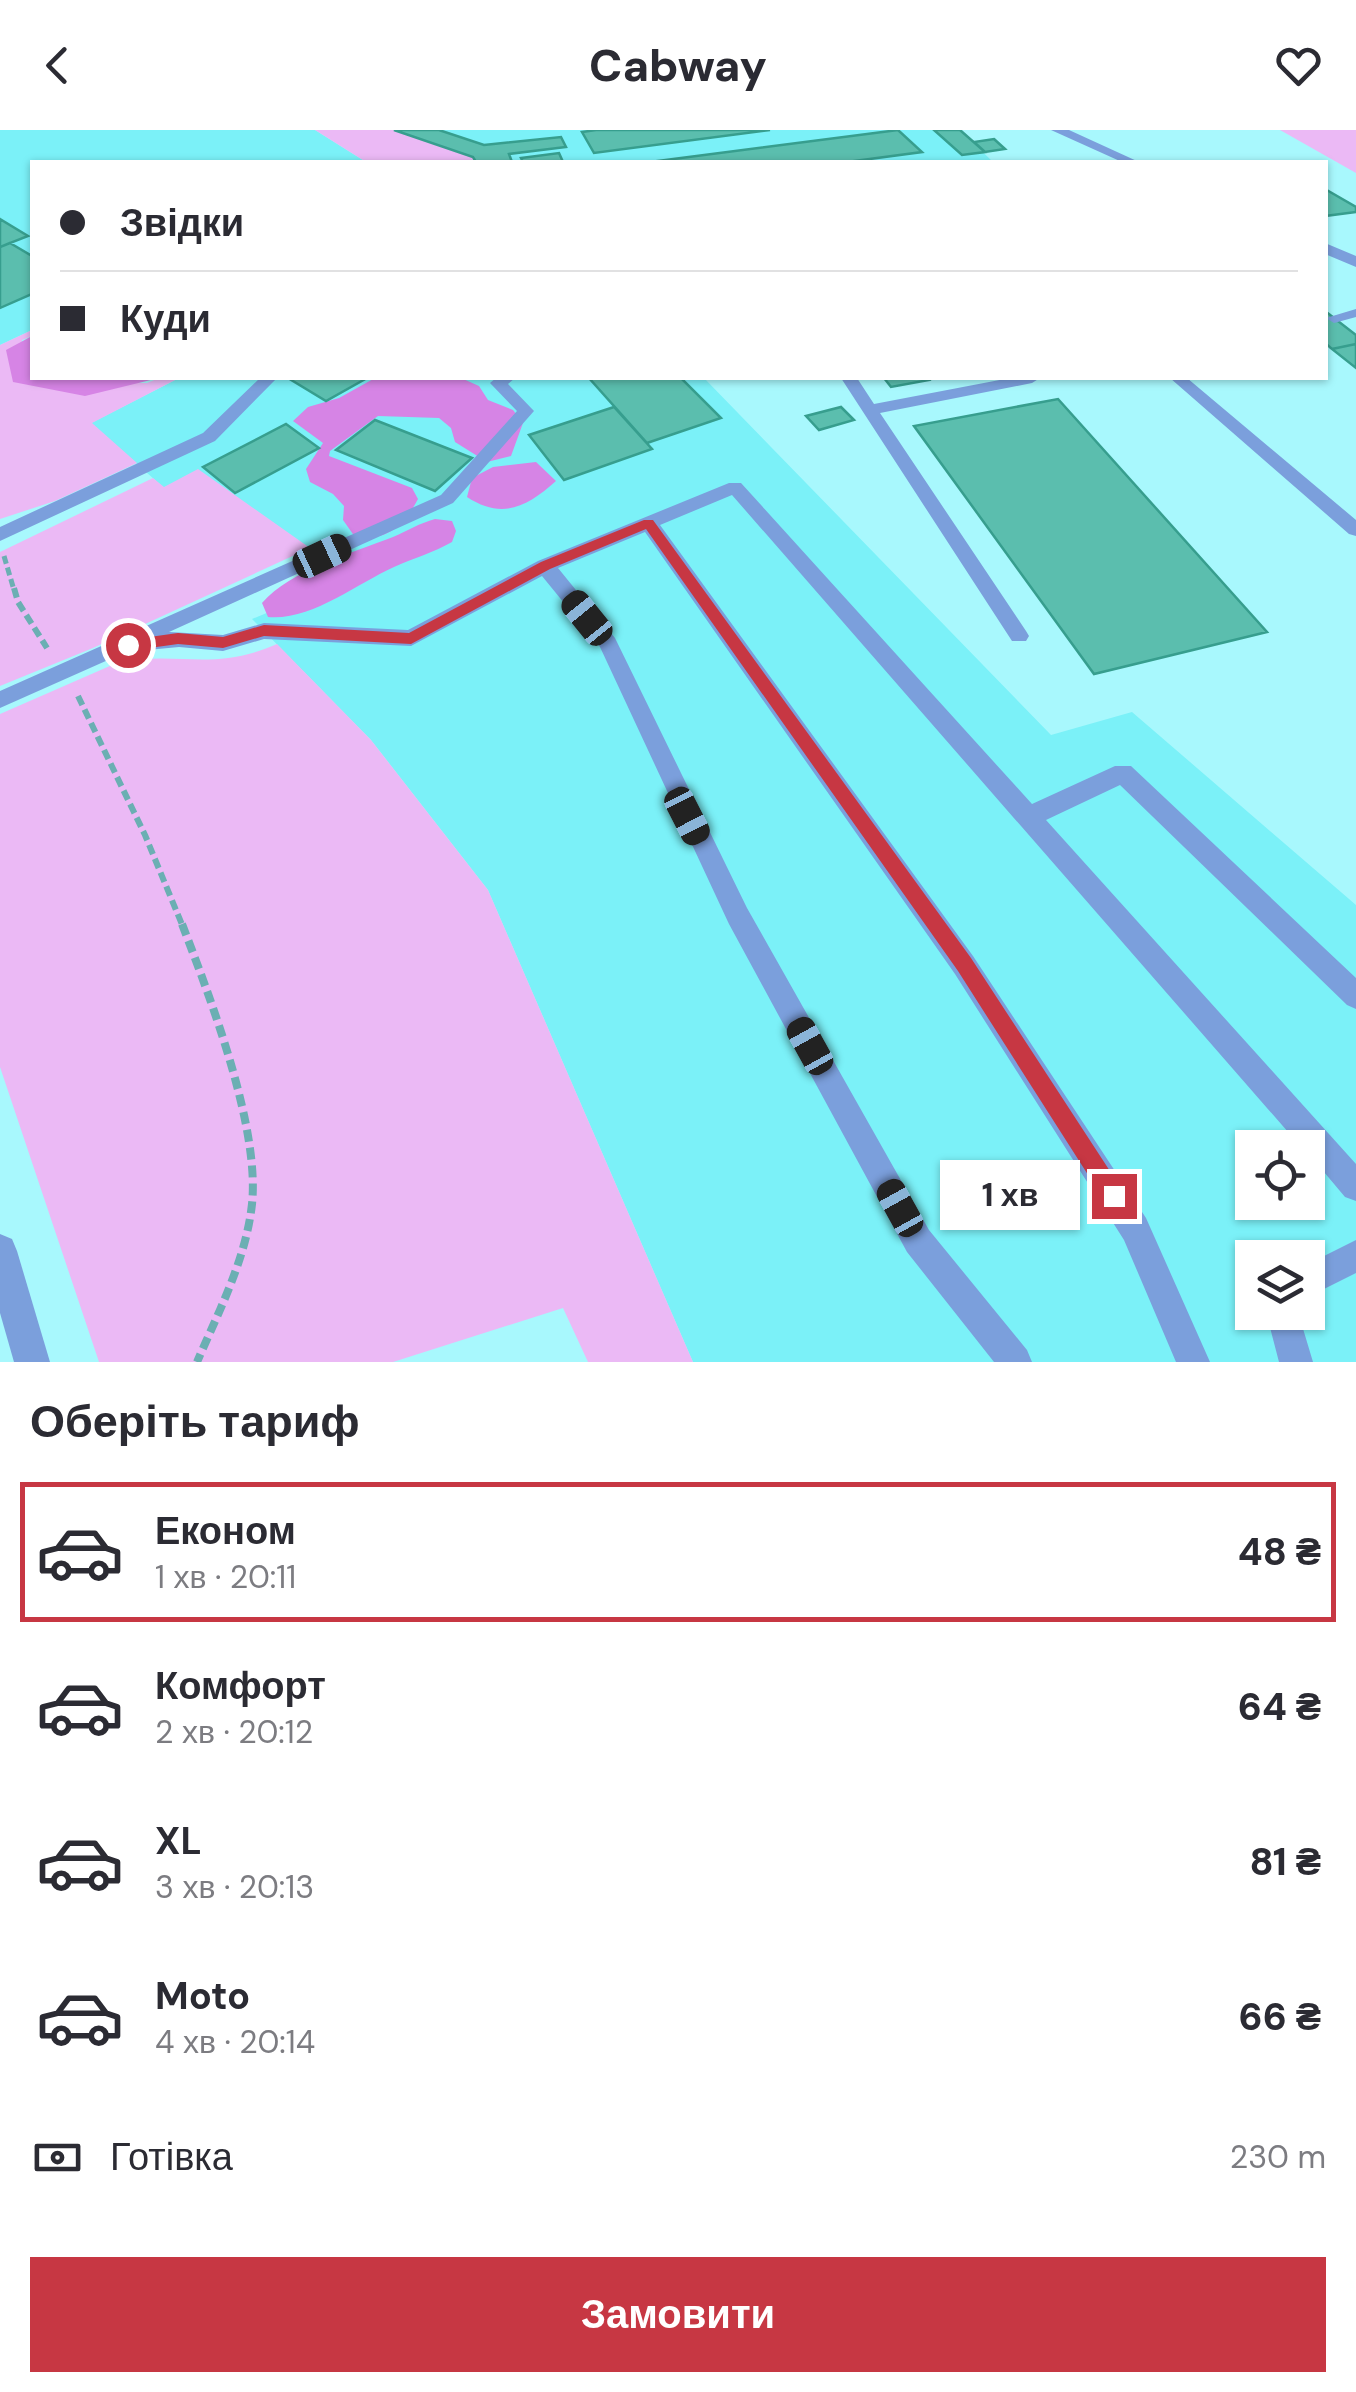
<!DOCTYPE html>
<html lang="uk">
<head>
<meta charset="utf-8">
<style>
	:root { --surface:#fff; --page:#f2f2f3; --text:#2b2b33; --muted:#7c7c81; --line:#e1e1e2; --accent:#c73743 }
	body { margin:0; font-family:"DM Sans",sans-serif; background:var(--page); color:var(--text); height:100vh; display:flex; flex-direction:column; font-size:38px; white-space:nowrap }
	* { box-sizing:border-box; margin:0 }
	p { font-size:32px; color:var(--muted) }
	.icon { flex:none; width:55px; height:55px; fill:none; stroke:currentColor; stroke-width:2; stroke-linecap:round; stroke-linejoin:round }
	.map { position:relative; height:1232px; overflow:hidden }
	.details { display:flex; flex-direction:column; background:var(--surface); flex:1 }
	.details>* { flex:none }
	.hud { position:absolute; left:30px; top:30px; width:1298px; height:220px; border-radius:0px; box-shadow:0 2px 8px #0004; display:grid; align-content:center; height:220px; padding:0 30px; background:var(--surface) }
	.tools { position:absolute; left:1235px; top:1000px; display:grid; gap:20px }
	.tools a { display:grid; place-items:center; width:90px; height:90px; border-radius:0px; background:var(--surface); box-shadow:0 2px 8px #0004; font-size:50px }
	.end { position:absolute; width:45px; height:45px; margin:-22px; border:12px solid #c73743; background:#fff; box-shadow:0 0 0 5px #fff }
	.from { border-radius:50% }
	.bubble { position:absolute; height:70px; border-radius:0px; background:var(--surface); box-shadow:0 2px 8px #0004; font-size:32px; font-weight:800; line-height:70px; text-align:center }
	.car { position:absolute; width:30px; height:60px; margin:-30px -15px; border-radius:12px; box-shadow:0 0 8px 2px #0007; background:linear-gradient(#222 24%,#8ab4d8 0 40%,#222 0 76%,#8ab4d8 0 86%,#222 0) }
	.hud b { display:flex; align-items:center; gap:35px; height:95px; font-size:38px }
	.hud b+b { border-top:2px solid var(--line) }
	.hud i { width:25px; height:25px; background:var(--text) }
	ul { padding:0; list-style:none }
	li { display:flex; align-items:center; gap:30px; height:140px; margin:0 20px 15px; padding:0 10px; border:5px solid transparent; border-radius:0px }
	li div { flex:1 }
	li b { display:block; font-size:38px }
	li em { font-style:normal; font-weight:800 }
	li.current { border-color:var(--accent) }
	li>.icon { width:90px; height:90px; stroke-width:1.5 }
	h2 { padding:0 30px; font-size:45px; line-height:120px }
	.pay { display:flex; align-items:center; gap:25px; height:110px; padding:0 30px; font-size:38px }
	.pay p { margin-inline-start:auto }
	.primary-button { display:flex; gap:20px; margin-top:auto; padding:20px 30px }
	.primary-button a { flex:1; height:115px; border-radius:0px; background:var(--accent); color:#fff; font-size:40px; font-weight:800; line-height:115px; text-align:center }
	header { display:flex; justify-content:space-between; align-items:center; height:130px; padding:0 30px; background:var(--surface); font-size:45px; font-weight:800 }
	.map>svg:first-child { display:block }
</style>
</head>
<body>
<header><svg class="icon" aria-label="back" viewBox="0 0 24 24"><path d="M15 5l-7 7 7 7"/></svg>Cabway<svg class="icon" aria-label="heart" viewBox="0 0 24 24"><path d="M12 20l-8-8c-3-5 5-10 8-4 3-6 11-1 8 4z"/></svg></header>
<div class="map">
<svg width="1356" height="1232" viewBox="0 0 1356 1232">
	<rect width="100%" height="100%" fill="#a8f8fd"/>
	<path fill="#7bf1f8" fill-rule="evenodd" d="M0,0H315L366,32H32V200L0,215Z
		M394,0H960L993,32H476L473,27Z
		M179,248H704L1051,605L1132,582L1356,775V1232H693L488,760L371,610L252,489L351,448L198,340L164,358L91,293ZM1252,1018H1308V1072H1252ZM1252,1128H1308V1182H1252Z"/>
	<path fill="#ebb9f5" d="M315,0H394L473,27L476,32H366Z
		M1280,0H1356V43Z
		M32,200V206L22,210L13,251L147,253L159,248H179L92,293L137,333L55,371L0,389V215Z
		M198,339L310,418L93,518L0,556V422L153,348L164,357Z
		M277,514L371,610L488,760L693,1232H588L563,1178L393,1232H99L0,937V584L119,532C180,521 214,542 277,514Z"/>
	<path fill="#d684e5" d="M32,206V248H159L85,266L13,252L6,220Z
		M375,248H461L479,256L488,270L513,280L523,293L511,326L487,332L455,312L451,298L439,288L378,286L330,321L329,326L412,358L418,369C403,397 387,411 355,407L343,390L344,376L333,364L310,352L306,339L323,313L293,291L308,277L339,268Z
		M536,332L556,351C527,377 502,390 467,367L472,348L493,337Z
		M435,389L452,391L456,401L452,412C433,423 414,428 394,437C356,454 311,491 268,487L262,473C291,440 352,423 393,407C407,401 420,393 435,389Z"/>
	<path fill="#5bbeae" stroke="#379e8e" stroke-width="2.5" d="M394,0H439L484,15L561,7L566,17L509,24L512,32H476L473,27Z
		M596,0H770L594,23L582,2Z
		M898,0L922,22L847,32H650Z
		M934,0H960L985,22L962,25Z
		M994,9L1005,19L985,22L974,12Z
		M559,23L563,32H523L521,28Z
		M1325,59L1356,77V82L1325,86Z
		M0,89L28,106L0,117Z
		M10,113L32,126V164L0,178V117Z
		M1325,181L1356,205V214L1332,219L1325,213Z
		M1356,214V238L1332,219Z
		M288,248H367L326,271Z
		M589,248H681L721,288L647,313Z
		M884,248H927L929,250L891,257Z
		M1058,269L1267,502L1094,544L914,296Z
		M614,277L652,319L564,350L529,305Z
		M841,277L854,290L819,300L806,286Z
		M375,290L472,328L435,361L336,320Z
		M286,294L319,318L235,363L203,337Z"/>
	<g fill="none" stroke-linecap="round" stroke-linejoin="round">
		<path stroke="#6bafb3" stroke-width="5" stroke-dasharray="8 4" stroke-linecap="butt" d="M4,426L14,460"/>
		<path stroke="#6bafb3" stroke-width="6" stroke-dasharray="10 5" stroke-linecap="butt" d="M14,458L18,472L47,518
			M78,566L145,705L183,797"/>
		<path stroke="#6bafb3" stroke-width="8" stroke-dasharray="12 6" stroke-linecap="butt" d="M182,794C210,867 260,997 252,1074C246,1129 219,1181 197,1232"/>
		<path fill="#7b9fdc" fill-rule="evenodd" d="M1356,179V187L1334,193L1326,188Z
			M260,248H277L215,311L0,411V397L203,303Z
			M496,248H515L508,254L534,281L453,373L169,502L223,505L264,493L408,500L538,431L729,353H741L1032,674L1115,636H1131L1356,848V879L1347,875L1120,655L1046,690L1356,1034V1071L1345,1067L1308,1023V1018H1302L732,365L660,395L973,826L1146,1088L1210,1232H1176L1124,1110L955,844L645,402L558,438L615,508L747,778L929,1100L1027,1220L1032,1232H994L907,1122L729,794L600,517L542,446L411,516L264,509L223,521L179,517L126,522L0,578V561L441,365L517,281L490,253Z
			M841,248H857L874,274L1010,248H1040L1032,253L880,283L1026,501L1029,506L1026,511H1012Z
			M1170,248H1187L1356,390V406L1349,404Z
			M1356,1110V1143L1308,1167V1134Z
			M1266,1182H1298L1313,1232H1279Z"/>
		<path fill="#7b9fdc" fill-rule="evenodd" d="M1051,0H1069L1139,32H1122Z
			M1325,113L1356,126V137L1325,124Z"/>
		<path fill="#7b9fdc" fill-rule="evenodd" d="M0,1104L12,1109L17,1121L50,1232H14L0,1183Z"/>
	</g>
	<path fill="#c73743" d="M644,390H653L971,828L1121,1058L1125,1066L1121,1073L1114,1076L1106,1073L958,841L646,399L550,439L411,514L264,506L223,518L178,514L128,521L121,515L128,510L178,503L223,507L264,495L409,503L541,432Z"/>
</svg>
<div class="tools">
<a><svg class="icon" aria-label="locate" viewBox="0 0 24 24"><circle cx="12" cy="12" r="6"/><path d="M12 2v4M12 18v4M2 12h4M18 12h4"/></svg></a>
<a><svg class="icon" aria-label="layers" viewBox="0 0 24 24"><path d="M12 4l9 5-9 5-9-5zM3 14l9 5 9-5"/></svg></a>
</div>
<i class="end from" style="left:128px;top:515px"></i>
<i class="end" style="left:1114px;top:1066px"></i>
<div class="bubble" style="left:940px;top:1030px;width:140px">1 хв</div>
<i class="car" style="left:322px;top:426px;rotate:65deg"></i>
<i class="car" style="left:587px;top:488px;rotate:321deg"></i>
<i class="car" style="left:687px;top:686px;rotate:153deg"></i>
<i class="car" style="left:810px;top:916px;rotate:331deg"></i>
<i class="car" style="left:900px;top:1078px;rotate:331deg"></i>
<div class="hud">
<b><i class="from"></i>Звідки</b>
<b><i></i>Куди</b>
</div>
</div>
<section class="details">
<h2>Оберіть тариф</h2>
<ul>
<li class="current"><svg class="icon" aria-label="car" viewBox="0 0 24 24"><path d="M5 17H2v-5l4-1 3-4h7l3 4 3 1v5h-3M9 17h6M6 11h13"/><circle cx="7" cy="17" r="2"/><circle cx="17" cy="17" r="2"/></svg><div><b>Економ</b><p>1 хв · 20:11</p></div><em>48 ₴</em></li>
<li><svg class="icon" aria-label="car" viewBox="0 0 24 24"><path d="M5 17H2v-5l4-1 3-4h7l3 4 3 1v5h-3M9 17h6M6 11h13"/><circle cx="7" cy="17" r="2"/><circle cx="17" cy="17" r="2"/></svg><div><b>Комфорт</b><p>2 хв · 20:12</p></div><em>64 ₴</em></li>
<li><svg class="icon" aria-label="car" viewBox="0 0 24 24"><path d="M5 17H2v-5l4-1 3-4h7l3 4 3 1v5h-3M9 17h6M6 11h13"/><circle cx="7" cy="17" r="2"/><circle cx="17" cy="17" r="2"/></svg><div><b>XL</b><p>3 хв · 20:13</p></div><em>81 ₴</em></li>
<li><svg class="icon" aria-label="car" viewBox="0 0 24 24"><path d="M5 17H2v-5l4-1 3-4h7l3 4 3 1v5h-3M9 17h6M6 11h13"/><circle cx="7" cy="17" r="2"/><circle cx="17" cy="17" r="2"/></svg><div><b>Moto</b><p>4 хв · 20:14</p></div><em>66 ₴</em></li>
</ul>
<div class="pay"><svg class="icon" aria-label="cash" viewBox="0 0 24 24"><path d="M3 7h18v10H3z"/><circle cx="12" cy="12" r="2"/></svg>Готівка<p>230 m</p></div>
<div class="primary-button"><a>Замовити</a></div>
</section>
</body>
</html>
